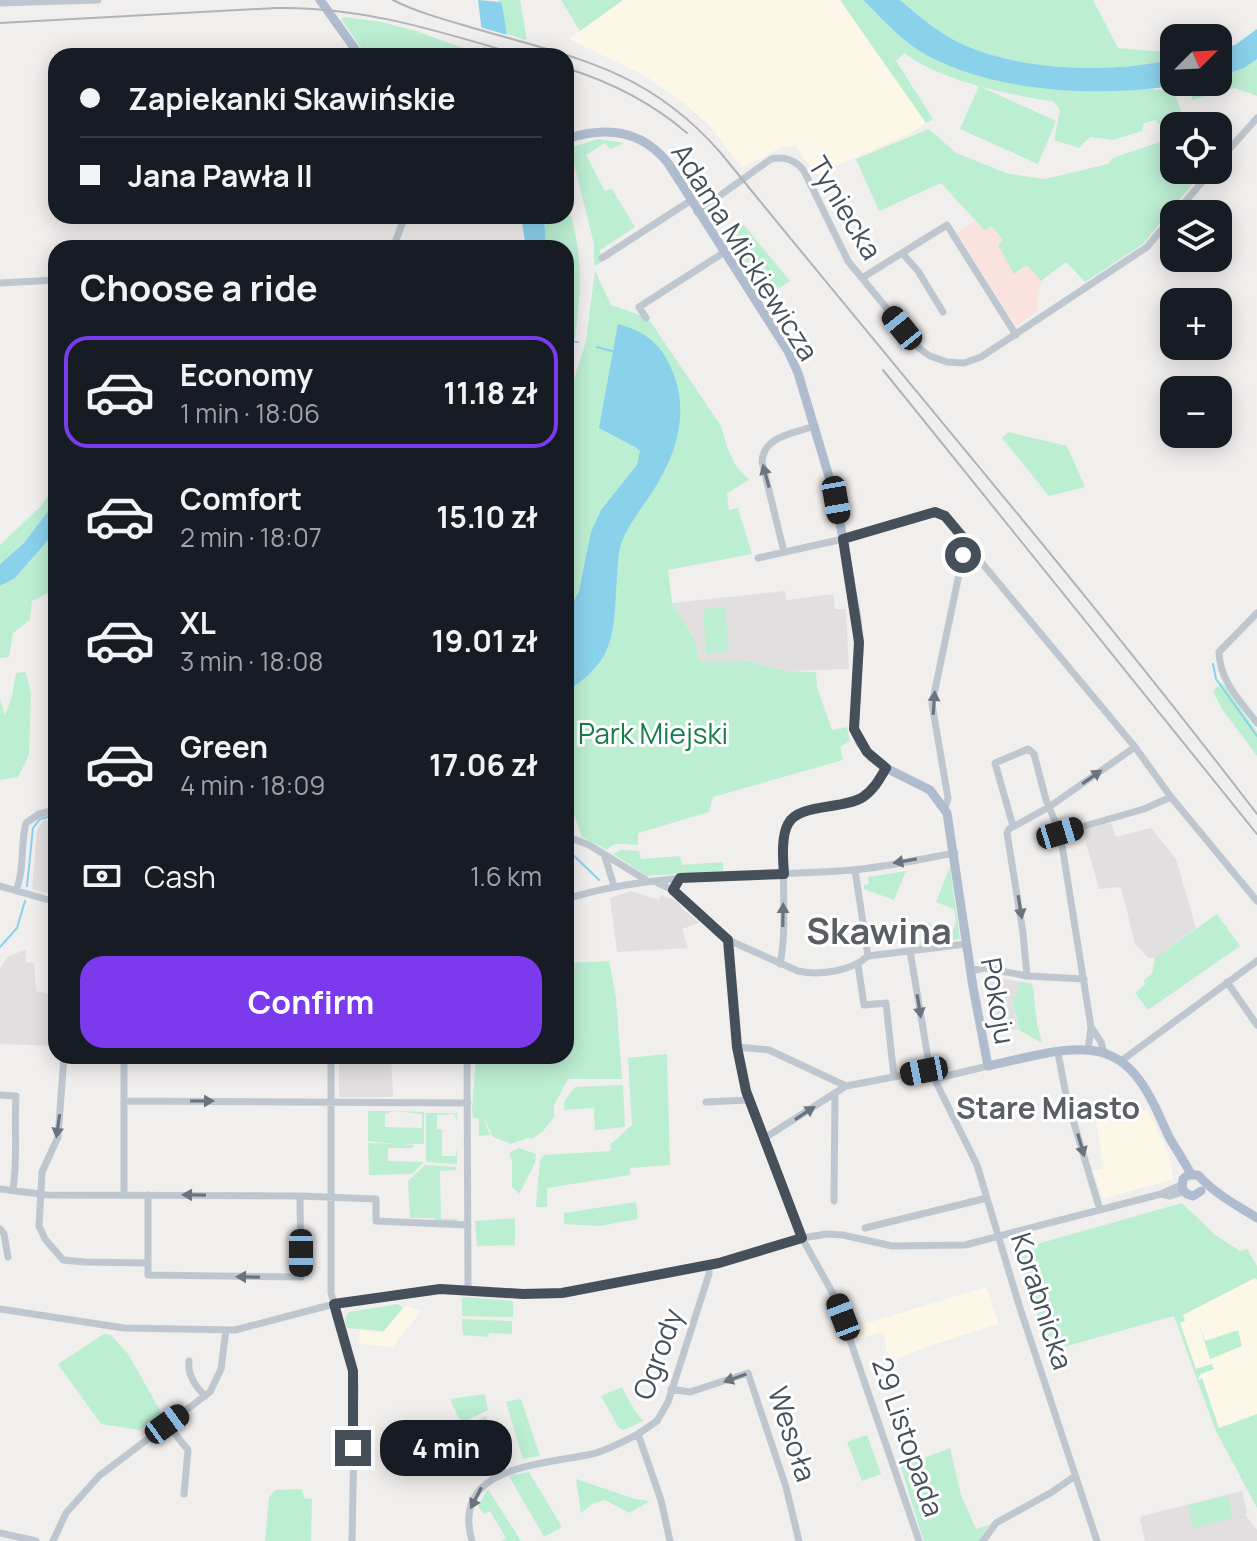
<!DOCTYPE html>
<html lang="en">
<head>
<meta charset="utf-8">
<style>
	:root { --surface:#171b24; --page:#20242c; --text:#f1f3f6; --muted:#9ea1a6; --line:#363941; --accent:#7c3aed }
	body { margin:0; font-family:Manrope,sans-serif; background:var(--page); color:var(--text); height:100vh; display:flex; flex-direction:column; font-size:30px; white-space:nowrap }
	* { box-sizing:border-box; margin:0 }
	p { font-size:26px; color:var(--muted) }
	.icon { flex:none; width:44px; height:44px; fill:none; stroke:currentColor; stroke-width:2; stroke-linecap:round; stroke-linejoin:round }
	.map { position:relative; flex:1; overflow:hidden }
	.sheet { position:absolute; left:48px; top:240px; width:526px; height:824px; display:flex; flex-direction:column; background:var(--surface); border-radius:24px; box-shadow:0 4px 20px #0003 }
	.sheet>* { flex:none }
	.hud { position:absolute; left:48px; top:48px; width:526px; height:176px; border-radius:24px; box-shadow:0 4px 20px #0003; display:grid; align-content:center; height:176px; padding:0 32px; background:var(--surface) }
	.needle { width:52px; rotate:66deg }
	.buttons { position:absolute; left:1160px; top:24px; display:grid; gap:16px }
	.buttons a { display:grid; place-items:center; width:72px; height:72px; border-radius:16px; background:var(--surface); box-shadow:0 4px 20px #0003; font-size:40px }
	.end { position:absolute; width:36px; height:36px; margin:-18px; border:10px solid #46505b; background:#fff; box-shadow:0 0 0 4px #fff }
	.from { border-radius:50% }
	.bubble { position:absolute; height:56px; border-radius:24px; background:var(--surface); box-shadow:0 4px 20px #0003; font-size:26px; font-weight:700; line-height:56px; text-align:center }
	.car { position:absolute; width:24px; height:48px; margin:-24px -12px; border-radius:10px; box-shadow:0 0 6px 2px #0007; background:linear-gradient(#222 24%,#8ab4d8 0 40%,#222 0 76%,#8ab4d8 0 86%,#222 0) }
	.hud b { display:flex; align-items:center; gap:28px; height:76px; font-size:30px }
	.hud b+b { border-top:2px solid var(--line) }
	.hud i { width:20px; height:20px; background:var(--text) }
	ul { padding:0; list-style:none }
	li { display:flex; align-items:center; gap:24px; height:112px; margin:0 16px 12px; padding:0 16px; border:4px solid transparent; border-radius:24px }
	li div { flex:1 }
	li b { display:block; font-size:30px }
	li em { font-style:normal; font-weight:700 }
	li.current { border-color:var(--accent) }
	li>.icon { width:72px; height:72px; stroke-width:1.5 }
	h2 { padding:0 32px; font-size:36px; line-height:96px }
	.pay { display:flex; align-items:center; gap:20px; height:88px; padding:0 32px; font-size:30px }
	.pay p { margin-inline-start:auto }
	.cta { display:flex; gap:16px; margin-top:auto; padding:16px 32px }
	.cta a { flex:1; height:92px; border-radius:24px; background:var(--accent); color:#fff; font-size:32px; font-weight:700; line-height:92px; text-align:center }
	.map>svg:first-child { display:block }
</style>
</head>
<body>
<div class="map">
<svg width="1257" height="1541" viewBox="0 0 1257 1541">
	<rect width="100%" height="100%" fill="#f1eeee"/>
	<path fill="#fcf7e7" d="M623,0H840L926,123L907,135L816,175L795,145L780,148L742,168L710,126L685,104L647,77L569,39Z
		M1147,1109L1167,1149L1173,1179L1103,1199L1093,1171L1104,1168L1096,1123Z
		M1257,1274V1419L1217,1431L1174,1315Z
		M986,1287L999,1324L932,1345L889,1362L883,1332L859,1339L854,1327Z
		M406,1306L421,1311L393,1347L359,1344L360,1330L384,1333V1327Z"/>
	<path fill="#e2dfe0" d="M785,591L786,600L833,594L835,609H846L849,669L788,671L747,661L699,662L695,640L672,603Z
		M44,820L56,822V896L32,889L37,830Z
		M1111,823L1116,837L1151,828L1176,859L1196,928L1155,958H1148L1135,944L1121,887L1099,889L1082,829Z
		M631,891L659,900L661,895L678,901L682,908L699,923L682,929L688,948L617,952L610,898Z
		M26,949V962L34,963L36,991L56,995V1046L0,1044V968L8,957Z
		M995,977L1021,982L1013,1001L1018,1029L993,1032L986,981Z
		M339,1056H391L393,1097H339Z
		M1242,1491L1247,1513L1245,1514L1257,1530V1541H1145L1140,1519L1142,1516Z"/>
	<path fill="#fae2de" d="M975,222L985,231L990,226L1003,240L1015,274L1027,265L1041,281L1037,296L1038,311L1016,326L957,233Z"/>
	<path fill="#bceed2" d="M498,0H520L527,40L505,33L501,2Z
		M561,0H623L580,31Z
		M840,0H863L917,49L1156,90L1172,89L1188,126L1168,124L1161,126L1155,120L1144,123L1142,131L1113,140L1090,137L1079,148L1054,140L1060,110L1054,102C1005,93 946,83 904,53L896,61L933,119L926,123Z
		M900,0H1093L1118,48L1166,52L1174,50V59C1113,74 1017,71 960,43C937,32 919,16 900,0Z
		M344,17L381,22L416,31L485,56H367L341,19Z
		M1257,59V96L1235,88L1192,100L1190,83L1218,82V77L1244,68Z
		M979,86L1056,121L1038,164L960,129Z
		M929,129L956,153L1009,174L1045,179L1108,164L1113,158L1174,137V170H1204L1143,244L1085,282L1066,262L1041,281L1027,265L1014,274L998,245L1003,240L991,226L985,231L941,183L879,211L856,159Z
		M598,139L624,143L610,149L605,143L586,155L605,191L612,189L635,227L600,250L602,262L594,266V244L571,152L573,147Z
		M566,198C583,251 582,284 575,339L566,337V248H546L544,216H566Z
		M743,224L790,281L764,298L725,237Z
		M595,271L611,305L648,318L721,426L727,447L736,466L749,480L727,493L729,510L738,508L752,554L668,570L672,603L695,640L699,661H747L788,671L816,672L817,687L832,730L847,727L850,741L840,747L843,760L713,797L709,812L638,833V845C626,845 616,840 607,850L582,837L566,793V405L586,341Z
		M1008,432L1067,446L1085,487L1049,496L1002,438Z
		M56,485V501L23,544L0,564V545L40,507Z
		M56,531V589L32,601L30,620L13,633L9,657L0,658V586L15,578Z
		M725,607L729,652L706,653L703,609Z
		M26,672L31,694L29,755L18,777L0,780V699L5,715L12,696L16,673Z
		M1222,682L1257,732V756L1222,709L1213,691Z
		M621,850L639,851L641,859L680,856L682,865L723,862V871L647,876L613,854Z
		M950,867L960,939L919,946L928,923L951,934L956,922L954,909L936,902Z
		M906,871L894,900L864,889V885L869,884L868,877Z
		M1217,914L1240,946L1148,1010L1135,993L1145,985L1144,980L1152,974L1155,958Z
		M609,961L616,997L622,1079H568L554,1105V1117L543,1131L532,1139L528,1138L511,1144L493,1137L483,1116L490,1135L479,1136V1119L473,1118L472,1110L476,1056H566V963Z
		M1021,982L1031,983L1033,988L1037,1024L1042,1043L1019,1030L1013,1001Z
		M667,1054L670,1165L630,1168V1175L547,1188V1207H536L540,1160L544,1155L610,1151L611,1144L632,1125L628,1058Z
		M623,1085L625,1127L595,1130L594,1108L564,1110V1102L575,1087Z
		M368,1111H393L385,1114V1127L422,1128V1114L395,1111L424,1112V1144H401L413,1145V1148H388V1161L424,1162L412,1174L369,1175L368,1143L397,1144L368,1141Z
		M426,1113H457V1123L455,1114L437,1115V1129H442V1156H456L457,1146V1164L426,1162Z
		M519,1148L536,1154L535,1163L519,1194L512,1187V1160L509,1153Z
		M425,1165L456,1167V1170L440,1171L441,1219H457L458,1221L435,1223L434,1218H410L408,1181Z
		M636,1202L638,1219L599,1226L564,1224V1213Z
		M1182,1203L1215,1235L1240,1251L1247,1249L1257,1266V1280L1255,1278L1183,1315L1185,1321L1180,1323L1196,1369L1212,1364L1214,1369L1201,1374L1198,1378L1199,1380L1202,1378L1219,1428L1257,1414V1508L1215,1429L1174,1316L1049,1351L1016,1250Z
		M515,1218V1245L477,1246L475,1221Z
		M462,1297L513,1301V1317L462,1316Z
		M398,1304L403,1308L384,1331L347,1328L345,1319L349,1312Z
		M462,1319L512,1321V1334L489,1333L488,1337L463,1335Z
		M1198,1322L1205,1341L1238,1330L1242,1346L1210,1359Z
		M104,1334L111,1335L128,1354L164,1417L157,1424L151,1421L139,1430L101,1424L58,1364Z
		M622,1387C629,1402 633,1408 643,1421L624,1430L619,1428L601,1396Z
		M485,1394L488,1410L471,1418L466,1424L458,1417L450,1399Z
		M521,1399L540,1456L523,1459L506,1402Z
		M486,1416L500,1465L485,1473L470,1424Z
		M867,1435L881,1474L862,1481L847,1442Z
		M950,1448L961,1495L976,1529L989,1525L980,1541H924L922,1536L901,1467Z
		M529,1472L562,1527L544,1537L509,1476Z
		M576,1479L635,1499L650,1501L629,1513L605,1500L592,1504L581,1513Z
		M302,1489L304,1498L312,1499L311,1541H265L269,1498L275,1490Z
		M488,1489L521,1541H501L506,1538L490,1511L484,1514L478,1506Z
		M1228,1496L1233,1518L1193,1528L1188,1505Z"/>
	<path fill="#8ad1eb" d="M478,0L501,2C506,21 506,37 510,56H485Z
		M863,0H900C919,16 937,32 960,43C1017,71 1113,74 1174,59V82H1195C1114,99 990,95 918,50C898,37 880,16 863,0Z
		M1257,29V59L1244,68L1218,77V49L1235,45Z
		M521,216H544L546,248H526Z
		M618,324C645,332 660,342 671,368C691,412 676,456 651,494C641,509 629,524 622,541C618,552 618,565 617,577C613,632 618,659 566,692V615L579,592L591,532L601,510L637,465L640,451L635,447L599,428Z
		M56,501V531L15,578L0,586V564L23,544Z"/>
	<path fill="#f1eeee" d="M477,26L510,36L514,56L480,46Z"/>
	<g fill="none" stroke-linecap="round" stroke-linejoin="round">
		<path stroke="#8ad1eb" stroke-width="2" d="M566,341L578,342
			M597,347L612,351
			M1213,664L1216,679L1257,736
			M566,848L599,880
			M27,886L33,828L40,819L56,815
			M0,947L17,928L25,901"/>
		<path stroke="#bec7d0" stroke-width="7" d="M0,3L98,0
			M1218,162L1257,118
			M697,212L771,159C784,156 796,160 804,171L848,261L920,349L930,356L947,362L964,363L981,357L1147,247L1174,215
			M1175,214L1212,170
			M393,248L405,216
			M602,258L690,201
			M862,278L902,253
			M0,283L56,280
			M943,312L918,271L902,253L947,225L1016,335
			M646,318L639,307L723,253
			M784,552L762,462C763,436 794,433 815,426
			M758,558L843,539L928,513L942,515L1135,747L1171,797L1257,901
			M1257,613L1219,652C1219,680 1241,702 1257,723
			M945,808L948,798L932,704L963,555L971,547
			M1013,826L995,763L1028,749L1034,754L1046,800L1060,833L1091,1027L1088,1050
			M1060,833L1144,809L1171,797
			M566,836L589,845L646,880
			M605,857L614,886
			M855,870L868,956
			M658,883L673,890L728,940L798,971C819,976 852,971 868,956
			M0,886L56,902
			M16,891C25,868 20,846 26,823L39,814L56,810
			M566,899C658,870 756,878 852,870C886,867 921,859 955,853
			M728,940L737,1047L746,1091L802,1238L836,1299L919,1541
			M910,951L930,1070L977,1165L1019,1305L1097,1541
			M868,956L966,944
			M780,964C787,930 782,894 784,859C784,849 783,838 786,828C795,802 837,810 858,800C871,793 879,780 886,768
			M858,965L864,1005L886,1003L894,1077
			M970,971L985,968L1027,976L1084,979
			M1027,976L1023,933L1007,833L1009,829L1049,807L1135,747
			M1227,982L1257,1025
			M1091,1027L1101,1042L1104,1053
			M737,1047L769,1050L846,1086
			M1058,1053L1067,1100L1100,1210
			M64,1056L58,1137L42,1172L39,1226L45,1239L63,1260L84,1262L148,1263V1275L301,1277L300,1196
			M124,1056V1195
			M331,1056V1293L353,1371L355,1385L352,1541
			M467,1056L468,1291
			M1121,1061L1257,961
			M934,1079L988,1066
			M0,1095L16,1096C14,1128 18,1158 13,1190
			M124,1101L468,1103
			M706,1102L749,1100
			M763,1139L846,1086L930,1070
			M0,1189L48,1195L300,1196L376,1199V1221L468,1225
			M1161,1194L1170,1196L1184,1192
			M148,1195V1263
			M834,1201L835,1094
			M865,1228L987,1198
			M0,1229L4,1234L8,1257
			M0,1309L124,1328L235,1330L334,1304L408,1293L440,1289L523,1294L562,1293L719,1263L802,1238L827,1234L843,1235L892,1246L965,1245L1161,1194L1181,1185
			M189,1361C187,1375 196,1387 205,1396
			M671,1389L690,1392L748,1373L786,1487L799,1541
			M167,1424L188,1450L184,1494
			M0,1533L36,1541
			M53,1541L66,1513L99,1476L210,1392L221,1369L226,1330
			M472,1541C450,1465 543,1465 592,1454C608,1450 624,1441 638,1434
			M670,1541L661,1500L638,1434L657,1421L668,1402L709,1274V1264
			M983,1541L996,1523L1052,1492L1075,1476"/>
		<path stroke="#aebccd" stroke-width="9" d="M320,0L360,56
			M566,139C605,126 641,129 668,163L788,351L798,373L836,500L857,619L859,651L854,729L860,743L871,757L886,768L930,790L947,813L973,987L988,1066C1017,1060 1056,1048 1085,1050C1135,1051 1151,1099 1169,1137C1176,1149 1184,1161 1191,1174
			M1201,1191L1193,1196L1187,1194L1182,1189L1183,1179L1188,1175H1198C1214,1193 1236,1205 1257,1218"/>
		<path stroke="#b0b3b8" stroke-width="2" d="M393,0C421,14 450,21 480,30C578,58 649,71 720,152C899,373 1084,588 1257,814
			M0,23L276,8C362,6 441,32 523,56
			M566,68C611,82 651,102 687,133
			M883,370L1257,834"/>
	</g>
	<defs><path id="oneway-solid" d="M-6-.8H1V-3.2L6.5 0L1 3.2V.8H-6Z" transform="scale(2)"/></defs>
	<g fill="#6a747e">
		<use href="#oneway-solid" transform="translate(766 476) rotate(-105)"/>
		<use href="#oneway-solid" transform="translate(934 703) rotate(-86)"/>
		<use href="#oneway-solid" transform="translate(1092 777) rotate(-35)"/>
		<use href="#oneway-solid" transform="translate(905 861) rotate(170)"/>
		<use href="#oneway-solid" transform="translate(1020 907) rotate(81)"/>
		<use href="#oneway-solid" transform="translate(783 915) rotate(-89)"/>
		<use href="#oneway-solid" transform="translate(919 1006) rotate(81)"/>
		<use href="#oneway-solid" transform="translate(202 1101)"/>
		<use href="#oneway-solid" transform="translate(805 1113) rotate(-33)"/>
		<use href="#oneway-solid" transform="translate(58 1126) rotate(98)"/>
		<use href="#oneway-solid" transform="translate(1081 1145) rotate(74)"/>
		<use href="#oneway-solid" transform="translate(194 1195) rotate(-179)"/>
		<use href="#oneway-solid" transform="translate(248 1277) rotate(-179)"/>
		<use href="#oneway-solid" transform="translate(735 1378) rotate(161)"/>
		<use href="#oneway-solid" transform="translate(476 1498) rotate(117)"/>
	</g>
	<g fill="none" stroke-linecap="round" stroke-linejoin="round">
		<path stroke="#46505b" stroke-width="10" d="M353,1448V1371L334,1304L440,1289L523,1294L562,1293L719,1263L802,1238L746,1091L737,1047L728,940L673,890L680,878L784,874C783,859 781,837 788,824C799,803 843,810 863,797C874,790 880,778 886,768L867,752L854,729L859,642L843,539L935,512L945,516L971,547L963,555"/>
	</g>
	<g text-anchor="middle" stroke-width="6" stroke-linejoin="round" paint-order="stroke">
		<g font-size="28" fill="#46505b" stroke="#fff">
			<text transform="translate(845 208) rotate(59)" y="10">Tyniecka</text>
			<text transform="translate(745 252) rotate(58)" y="10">Adama Mickiewicza</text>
			<text transform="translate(998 1001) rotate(80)" y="10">Pokoju</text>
			<text transform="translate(1042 1301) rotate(72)" y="10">Korabnicka</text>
			<text transform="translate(658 1354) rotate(-70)" y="10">Ogrody</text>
			<text transform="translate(792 1434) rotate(72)" y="10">Wesoła</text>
			<text transform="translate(908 1437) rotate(71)" y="10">29 Listopada</text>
		</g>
		<g font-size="28" fill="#187c4f" stroke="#fff">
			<text x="653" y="744">Park Miejski</text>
		</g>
		<g font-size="30" font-weight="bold" fill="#5b5e63" stroke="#fff">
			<text x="1048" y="1119">Stare Miasto</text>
		</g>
		<g font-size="36" font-weight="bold" fill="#5b5e63" stroke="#fff">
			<text x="879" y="944">Skawina</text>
		</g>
	</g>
</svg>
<div class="buttons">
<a><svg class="needle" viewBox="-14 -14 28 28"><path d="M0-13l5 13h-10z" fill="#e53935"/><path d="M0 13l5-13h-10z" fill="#9ea1a6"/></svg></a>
<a><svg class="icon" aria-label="locate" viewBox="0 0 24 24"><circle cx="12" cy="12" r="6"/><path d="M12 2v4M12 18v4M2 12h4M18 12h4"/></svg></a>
<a><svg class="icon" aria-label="layers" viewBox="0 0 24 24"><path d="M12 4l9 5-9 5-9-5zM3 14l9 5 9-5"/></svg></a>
<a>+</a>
<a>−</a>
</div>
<i class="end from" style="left:963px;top:555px"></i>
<i class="end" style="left:353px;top:1448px"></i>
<div class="bubble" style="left:380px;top:1420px;width:132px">4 min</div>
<i class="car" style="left:902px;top:328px;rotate:321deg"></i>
<i class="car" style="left:836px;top:500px;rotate:170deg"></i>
<i class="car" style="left:1060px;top:833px;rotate:73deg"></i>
<i class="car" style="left:924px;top:1071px;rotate:259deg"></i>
<i class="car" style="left:301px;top:1253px;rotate:180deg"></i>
<i class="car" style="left:843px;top:1317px;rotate:339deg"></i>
<i class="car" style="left:167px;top:1424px;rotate:54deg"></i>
<div class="hud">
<b><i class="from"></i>Zapiekanki Skawińskie</b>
<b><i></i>Jana Pawła II</b>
</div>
<section class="sheet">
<h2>Choose a ride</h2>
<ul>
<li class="current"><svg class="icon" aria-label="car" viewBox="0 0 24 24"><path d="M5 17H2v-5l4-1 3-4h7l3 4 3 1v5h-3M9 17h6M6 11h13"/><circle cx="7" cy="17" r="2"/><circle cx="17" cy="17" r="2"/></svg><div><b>Economy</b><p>1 min · 18:06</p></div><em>11.18 zł</em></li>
<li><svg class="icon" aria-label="car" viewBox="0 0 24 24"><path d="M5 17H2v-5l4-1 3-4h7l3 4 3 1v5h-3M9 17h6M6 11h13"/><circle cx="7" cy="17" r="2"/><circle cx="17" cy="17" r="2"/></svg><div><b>Comfort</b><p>2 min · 18:07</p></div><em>15.10 zł</em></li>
<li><svg class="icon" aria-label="car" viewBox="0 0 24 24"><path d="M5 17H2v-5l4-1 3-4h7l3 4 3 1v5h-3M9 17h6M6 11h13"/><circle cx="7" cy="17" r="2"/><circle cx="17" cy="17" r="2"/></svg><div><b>XL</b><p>3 min · 18:08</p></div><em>19.01 zł</em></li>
<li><svg class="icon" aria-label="car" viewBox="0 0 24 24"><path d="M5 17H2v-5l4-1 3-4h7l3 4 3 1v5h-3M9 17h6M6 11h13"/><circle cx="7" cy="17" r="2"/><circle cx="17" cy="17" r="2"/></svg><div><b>Green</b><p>4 min · 18:09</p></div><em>17.06 zł</em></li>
</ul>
<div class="pay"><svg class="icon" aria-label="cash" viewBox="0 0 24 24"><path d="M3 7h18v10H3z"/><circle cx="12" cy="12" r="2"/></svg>Cash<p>1.6 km</p></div>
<div class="cta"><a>Confirm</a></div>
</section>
</div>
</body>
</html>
